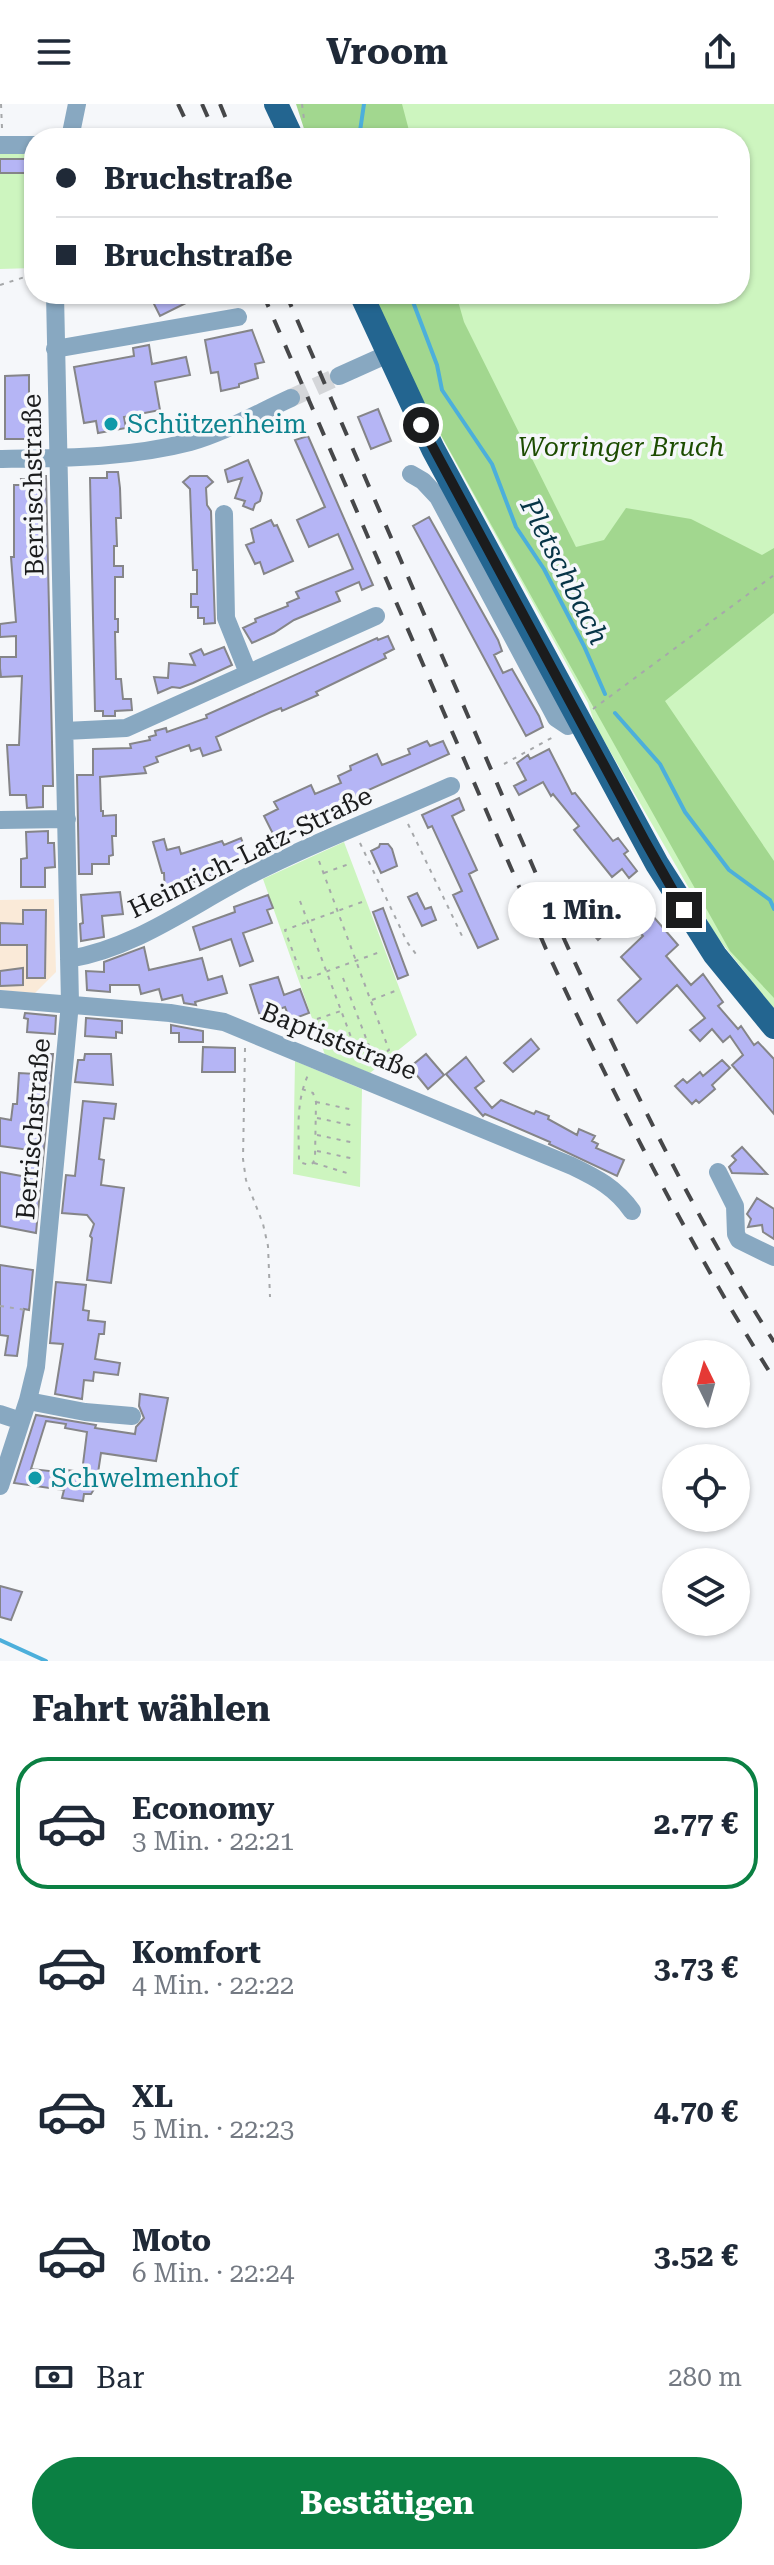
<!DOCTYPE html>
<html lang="de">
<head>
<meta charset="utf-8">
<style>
	:root { --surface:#fff; --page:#f6f6f7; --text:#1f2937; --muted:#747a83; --line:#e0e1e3; --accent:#0b8043 }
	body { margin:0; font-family:"Roboto Serif",serif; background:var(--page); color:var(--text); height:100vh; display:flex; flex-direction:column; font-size:30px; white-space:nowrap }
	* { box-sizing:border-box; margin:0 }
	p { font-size:26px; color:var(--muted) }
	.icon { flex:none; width:44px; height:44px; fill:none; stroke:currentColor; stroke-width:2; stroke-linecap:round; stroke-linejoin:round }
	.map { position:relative; height:1557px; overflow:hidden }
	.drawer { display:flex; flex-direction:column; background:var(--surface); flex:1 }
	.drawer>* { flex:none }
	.hud { position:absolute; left:24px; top:24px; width:726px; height:176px; border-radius:32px; box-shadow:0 2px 6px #0004; display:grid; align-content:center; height:176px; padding:0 32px; background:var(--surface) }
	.needle { width:52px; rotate:355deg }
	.tools { position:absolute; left:662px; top:1236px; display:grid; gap:16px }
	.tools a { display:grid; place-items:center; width:88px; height:88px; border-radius:50%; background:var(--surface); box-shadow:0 2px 6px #0004; font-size:40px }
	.end { position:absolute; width:36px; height:36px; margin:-18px; border:10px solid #1b1c1d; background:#fff; box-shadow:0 0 0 4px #fff }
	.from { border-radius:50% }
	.bubble { position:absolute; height:56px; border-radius:28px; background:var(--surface); box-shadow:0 2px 6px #0004; font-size:26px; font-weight:700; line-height:56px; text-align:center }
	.hud b { display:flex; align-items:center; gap:28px; height:76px; font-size:30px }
	.hud b+b { border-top:2px solid var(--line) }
	.hud i { width:20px; height:20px; background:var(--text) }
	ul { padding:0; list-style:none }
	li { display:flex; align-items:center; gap:24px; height:132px; margin:0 16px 12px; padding:0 16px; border:4px solid transparent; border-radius:32px }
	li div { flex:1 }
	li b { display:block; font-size:30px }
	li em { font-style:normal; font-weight:700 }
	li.active { border-color:var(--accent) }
	li>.icon { width:72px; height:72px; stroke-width:1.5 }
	h2 { padding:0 32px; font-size:36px; line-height:96px }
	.pay { display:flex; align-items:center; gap:20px; height:88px; padding:0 32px; font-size:30px }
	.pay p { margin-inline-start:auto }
	.cta { display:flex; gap:16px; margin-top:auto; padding:16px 32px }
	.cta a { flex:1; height:92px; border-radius:48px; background:var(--accent); color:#fff; font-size:32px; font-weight:700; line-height:92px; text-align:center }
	header { display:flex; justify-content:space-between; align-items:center; height:104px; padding:0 32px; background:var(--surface); font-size:36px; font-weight:700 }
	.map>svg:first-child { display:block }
</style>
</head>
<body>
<header><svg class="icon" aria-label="menu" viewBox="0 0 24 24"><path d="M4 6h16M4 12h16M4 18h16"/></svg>Vroom<svg class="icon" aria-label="share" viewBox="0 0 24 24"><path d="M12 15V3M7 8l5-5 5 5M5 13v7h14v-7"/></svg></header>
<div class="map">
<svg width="774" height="1557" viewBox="0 0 774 1557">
	<rect width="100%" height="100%" fill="#f5f7fa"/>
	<path fill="#faead8" d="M54,795L56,868L35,889L0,886V796Z"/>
	<path fill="#cdf5bf" d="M306,0H774V905L717,833L595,621L588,599L391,241L369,190H740V34H313Z
		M0,48H34V164L0,165Z
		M344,738L417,931L370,969L325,951L263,775Z
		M295,957L362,985L360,1083L293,1070Z"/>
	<path fill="#a2d78f" d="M296,0H402L411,34H307Z
		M370,190H456L464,218L576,443L604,436L626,404L691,415L762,451L774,444V509L665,597L774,757V894L730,847L391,242Z"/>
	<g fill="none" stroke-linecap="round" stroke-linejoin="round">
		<path stroke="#4cafdb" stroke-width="4" d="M359,34L364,0
			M410,190L437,261L442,286L492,360L516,423L544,465L584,542L605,590
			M615,609L660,660L685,708L729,766L770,796L774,805
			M0,1536L46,1557"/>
	</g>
	<path fill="#b5b5f5" stroke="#858588" stroke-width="2" fill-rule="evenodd" d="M0,55H30L31,69H0Z
		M149,190H204L160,212Z
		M252,226L264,258L255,260L258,274L239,280V283L221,287L218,268L211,269L205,236Z
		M149,241L152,260L186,253L190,271L155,278L160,306L124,313L126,324L98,329L96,317L84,319L74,263L134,252L133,244Z
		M29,271V335H5V272Z
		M378,305L391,337L371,345L358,313Z
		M308,332L373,481L362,486L359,478L336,488L340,497L294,516L274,529L252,539L243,524L256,518L255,515L288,502L287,499L299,494L296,488L353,465L338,430L309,443L297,416L325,403L295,336Z
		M248,356L262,389L260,397L255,400L253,406L243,402L245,397L235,394L242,374L228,378L225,366Z
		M107,368H118L120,384L121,414H116L117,442H114V462H123V473H115V515H118V528H115L116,575H121L123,595H131L132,606L115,607V612H103V607H95L90,374H107Z
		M28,372H46L53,682H43V703L27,704L26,691H10L7,641H19L22,572L1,573L0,564V553H16V532L0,533V520L16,518L11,453H14V381H22L21,375H28Z
		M190,372H207L213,378L206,384L207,401L211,407L215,519L204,520V514H198V503H191V490H197V466H193L190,385L183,378Z
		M429,413L498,536L502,547L494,551L503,569L512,565L539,612L543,623L526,632L413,422Z
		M271,416L274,422L277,421L293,457L264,470L260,458L255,460L246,441L254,438L251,425Z
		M388,532L394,545L384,550L386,554L316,588L318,591L282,607L281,604L271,608L216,633L221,646L203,652L200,644L191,647L189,641L156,653L158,658L144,663L146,669L100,673L101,707H103V712L116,711V732H112L113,751L109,752V760H92V770H79L77,671H93V645L131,644L130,640L150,636L149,633L156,631L155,627L166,624L167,628L207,614L206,611L244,594L377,534L378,536Z
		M224,543L232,561L193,579L180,584L172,583L158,589L154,573L168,574L169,559L195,561L190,550L201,545L204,551Z
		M427,637L430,642L443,637L449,650L308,713L312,722L277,738L264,712L278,705L274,698L311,681L315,690L341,679L338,672L351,666L350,662L377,650L382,661L410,650L408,645Z
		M549,645L572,690L575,689L613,737L618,734L628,747L624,750L637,767L629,774L622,765L612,773L574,726L579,722L553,690L551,692L543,678L519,691L514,682L526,676L517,659L528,651L530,655Z
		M459,694L464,706L452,712L477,766L469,770L498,835L478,844L453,791L462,787L432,722L428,724L422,711Z
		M48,727V739H54L55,763L45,764V783H21V755L27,754L26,728Z
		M241,734L248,752L217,762L219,769L182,782L183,785L178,788L165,792L164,769H162L153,738L164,735L167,746L179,743L181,750L222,737L224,741Z
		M380,740H388L392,745L397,762L381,769L371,747L379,743Z
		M120,788L123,810L102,812L104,833L81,837L80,820L83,819L81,791Z
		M417,789L425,805L431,803L436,816L422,822L408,793Z
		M599,789L622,814L598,836L583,818L561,829L559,827Z
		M268,791L273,804L267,806L272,819L243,829L253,857L240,862L231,835L200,846L193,823L235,808L234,803Z
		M643,796L654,808L651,810L678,841L666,852L691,881L703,870L723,898L718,902L738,925L741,922L754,941L758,938L774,955V1010L732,961L743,951L730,932L723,938L712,925L700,937L690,926L705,914L677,881L637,919L618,896L641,875L621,853L643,832L625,812Z
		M383,804L408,871L398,875L373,808Z
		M23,806H46L45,874H27V841H0V819L23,820Z
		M144,843L149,866L202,854L208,876L222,872L227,889L195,898L196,901L184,899L182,891L162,896L159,885L141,890L139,881H110V888L87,886L86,867L104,868V858Z
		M23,864V881L0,882V867Z
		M278,873L284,891L300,885L309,909L290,916L285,903L260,912L250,881Z
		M25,909L56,912L55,930L27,928L28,915L24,914Z
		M86,914L122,917V929L116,928V934L85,932Z
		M171,921L203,927V938H179V929H171Z
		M531,935L539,945L513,968L504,959Z
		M203,943L235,944V968H202Z
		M36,950H53L36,1129L0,1122V1068L27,1073L30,1046L0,1042V1014L11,1016L13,1000H17L19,969L36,970Z
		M85,950H111L113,981L75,978L78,956H84Z
		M426,950L444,971L428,985L410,963Z
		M466,953L484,977L475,984L492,1004L501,996L534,1010L536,1007L549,1012L548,1015L577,1031L579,1025L595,1032L592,1037L598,1040L596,1044L624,1056L617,1072L549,1040L550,1038L485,1010L483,1012L446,970Z
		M722,956L730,964L712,981L715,985L699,999L696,996L692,1000L675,982L683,975L687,979L700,968L703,972Z
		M83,997L116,1000L114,1015L104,1014L99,1055L104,1056L101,1081L124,1084L111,1179L87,1176L92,1134L90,1132L94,1120L87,1111L62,1109L66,1071L75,1072Z
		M742,1043L754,1056L767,1070L732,1069L729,1063L736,1056L732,1052Z
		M757,1094L774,1105V1135L763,1128L762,1121L748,1123L751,1115L747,1110Z
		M0,1161L33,1166L29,1206L24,1205L17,1252L5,1251L8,1232L0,1231Z
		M56,1178L86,1181L83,1206L89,1207L88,1216L105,1218L104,1230H99L95,1255L120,1259L118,1271L94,1268L93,1277L84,1276L82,1295L55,1290L63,1240L50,1239Z
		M140,1290L168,1294L156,1357L101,1349L96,1382L91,1390H84L83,1397L62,1394L64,1386L14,1379L36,1311L96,1321L95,1324L135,1330L136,1323L144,1314L139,1302ZM46,1317L66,1320L65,1324L87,1328L82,1368L58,1365V1368L31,1365Z
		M0,1482L22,1488L11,1516L0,1513Z"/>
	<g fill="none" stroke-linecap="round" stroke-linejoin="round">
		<path stroke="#d4d6d9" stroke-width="18" stroke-dasharray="18 9" stroke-linecap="butt" d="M291,294L339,272"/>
		<path stroke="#a6a8aa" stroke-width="2" stroke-dasharray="4 6" stroke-linecap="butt" d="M1,0L2,24
			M302,0L304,15
			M0,181L34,170
			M593,605L774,471
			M504,660L555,632
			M408,720L463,834
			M360,739L407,838L416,850
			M319,757L389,946L369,960
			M324,769L349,760
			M300,797L360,957
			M362,798L285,826L303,876L380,848
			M343,874L374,955
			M372,896L395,887
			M317,915L341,907
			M245,944L243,1055L246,1076L263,1120L268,1142L270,1193
			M302,985L313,989L316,998L315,1054L313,1059L309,1061L299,1058C299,1027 295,998 309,969
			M316,998L354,1006
			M317,1014L355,1022
			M317,1031L355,1039
			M317,1047L355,1055
			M314,1059L347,1069
			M0,1202L26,1206"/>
		<path stroke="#88a8c1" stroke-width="18" d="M70,34L77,0
			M0,41H34
			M55,245L238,213
			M339,272L388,250
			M0,355C63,354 129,354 190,338C225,328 258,309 291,294
			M411,370L423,377L438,393L556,614L568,622L580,616
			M224,410L226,514L248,569
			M65,627L126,624L376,512
			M0,716L67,715
			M69,855C139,843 194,799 256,768C319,736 386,711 451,682
			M0,895L170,909L224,918L572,1062C597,1074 616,1084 632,1107
			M718,1068L735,1102L736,1130L739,1136L774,1153
			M28,1297L85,1308L132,1312
			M0,1310L21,1317
			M0,1382L28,1296L36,1263L70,899L55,190"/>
		<path stroke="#236590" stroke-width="24" d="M276,0L292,34
			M361,190L433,345L657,760L715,851L774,923"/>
		<path stroke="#464749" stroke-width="4" stroke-dasharray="14 14" stroke-linecap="butt" d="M178,0L194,34
			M202,0L217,34
			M220,0L234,34
			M263,190L546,845C614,992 687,1138 774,1275
			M286,190L565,837C628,974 693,1111 774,1238"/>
	</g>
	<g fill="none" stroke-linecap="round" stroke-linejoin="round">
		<path stroke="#1b1c1d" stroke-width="10" d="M421,321L645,737L684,806"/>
	</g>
	<g fill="#0f9aa8" stroke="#f5f7fa" stroke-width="3">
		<circle cx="111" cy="320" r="8"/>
		<circle cx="35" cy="1374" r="8"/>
	</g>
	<g text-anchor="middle" stroke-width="7" stroke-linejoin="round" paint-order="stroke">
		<g font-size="26" fill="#0d838f" stroke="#f5f7fa" text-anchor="start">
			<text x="127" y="329">Schützenheim</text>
			<text x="51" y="1383">Schwelmenhof</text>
		</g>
		<g font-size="26" font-style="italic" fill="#1c4c00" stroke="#f5f7fa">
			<text x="621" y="352">Worringer Bruch</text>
		</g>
		<g font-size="26" fill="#1b1c1d" stroke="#f5f7fa">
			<text transform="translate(33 381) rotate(-91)" y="9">Berrischstraße</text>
			<text transform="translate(250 748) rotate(-26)" y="9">Heinrich-Latz-Straße</text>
			<text transform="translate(339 937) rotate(22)" y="9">Baptiststraße</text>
			<text transform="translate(33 1025) rotate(-85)" y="9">Berrischstraße</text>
		</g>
		<g font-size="28" font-style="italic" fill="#063446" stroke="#f5f7fa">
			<text transform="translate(565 467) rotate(63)" y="10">Pletschbach</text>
		</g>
	</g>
</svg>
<div class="tools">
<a><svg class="needle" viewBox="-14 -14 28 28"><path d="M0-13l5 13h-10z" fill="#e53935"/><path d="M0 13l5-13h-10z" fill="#747a83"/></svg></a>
<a><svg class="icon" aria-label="locate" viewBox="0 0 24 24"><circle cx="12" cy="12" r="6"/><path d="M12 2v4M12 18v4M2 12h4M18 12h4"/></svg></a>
<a><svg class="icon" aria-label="layers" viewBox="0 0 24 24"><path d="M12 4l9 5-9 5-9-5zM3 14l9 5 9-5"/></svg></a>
</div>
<i class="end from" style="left:421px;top:321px"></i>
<i class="end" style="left:684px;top:806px"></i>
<div class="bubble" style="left:508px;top:778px;width:148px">1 Min.</div>
<div class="hud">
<b><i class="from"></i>Bruchstraße</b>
<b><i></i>Bruchstraße</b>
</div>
</div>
<section class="drawer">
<h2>Fahrt wählen</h2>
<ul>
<li class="active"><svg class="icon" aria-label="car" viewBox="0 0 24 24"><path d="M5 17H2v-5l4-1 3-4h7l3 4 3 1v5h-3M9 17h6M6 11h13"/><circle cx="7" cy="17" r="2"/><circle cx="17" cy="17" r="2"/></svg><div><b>Economy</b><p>3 Min. · 22:21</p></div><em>2.77 €</em></li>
<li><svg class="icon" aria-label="car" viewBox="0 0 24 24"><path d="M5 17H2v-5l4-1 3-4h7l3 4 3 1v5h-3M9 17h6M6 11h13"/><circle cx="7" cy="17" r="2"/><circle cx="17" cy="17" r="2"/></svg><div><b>Komfort</b><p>4 Min. · 22:22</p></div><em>3.73 €</em></li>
<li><svg class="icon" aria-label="car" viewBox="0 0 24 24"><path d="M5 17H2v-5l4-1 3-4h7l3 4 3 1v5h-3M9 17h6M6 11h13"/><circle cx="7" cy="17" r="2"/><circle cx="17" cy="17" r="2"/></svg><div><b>XL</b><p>5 Min. · 22:23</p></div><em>4.70 €</em></li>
<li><svg class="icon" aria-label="car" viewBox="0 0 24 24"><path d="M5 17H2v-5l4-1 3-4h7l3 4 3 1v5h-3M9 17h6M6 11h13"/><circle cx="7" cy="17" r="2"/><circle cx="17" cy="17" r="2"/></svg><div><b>Moto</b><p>6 Min. · 22:24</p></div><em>3.52 €</em></li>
</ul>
<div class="pay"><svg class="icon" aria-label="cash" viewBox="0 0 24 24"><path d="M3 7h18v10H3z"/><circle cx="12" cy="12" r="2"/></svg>Bar<p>280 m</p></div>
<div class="cta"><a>Bestätigen</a></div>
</section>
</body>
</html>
